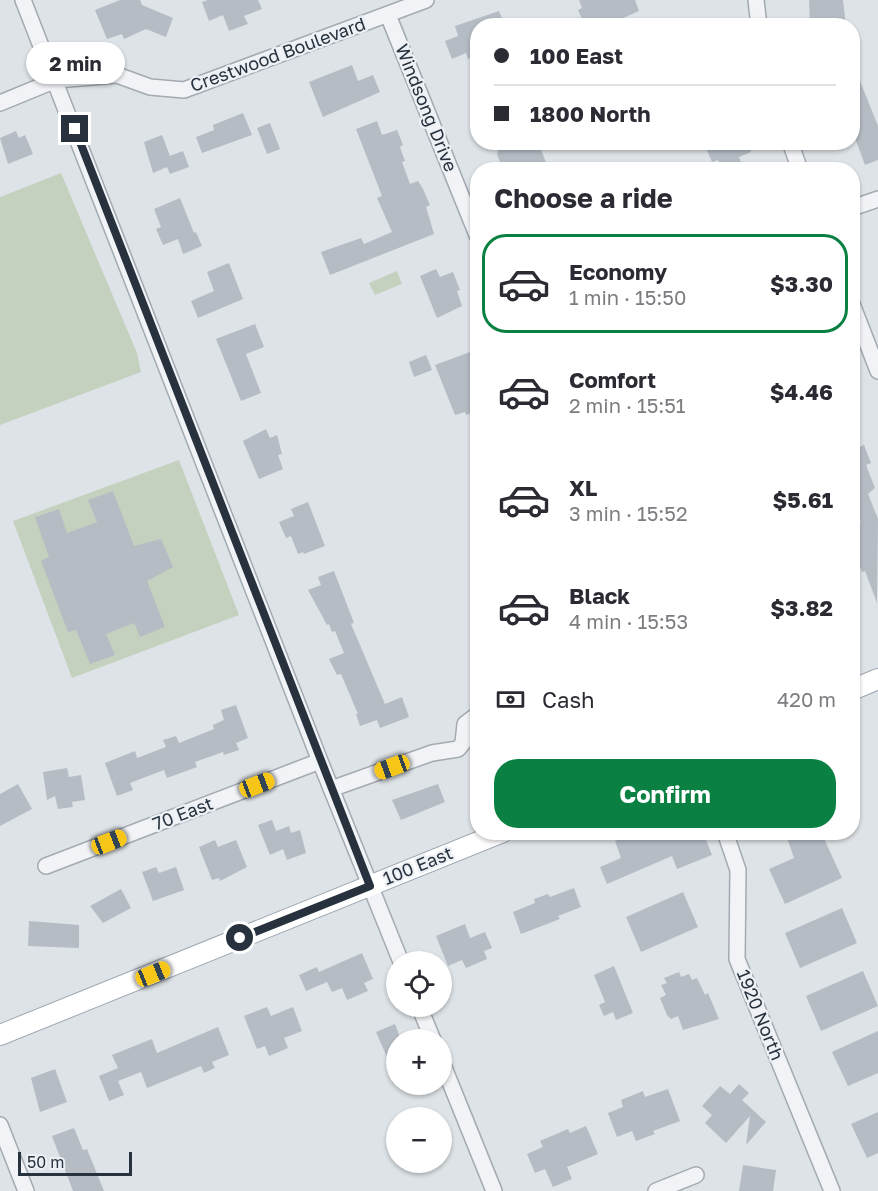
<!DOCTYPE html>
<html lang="en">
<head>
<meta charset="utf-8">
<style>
	:root { --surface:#fff; --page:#f2f2f3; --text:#2b2b33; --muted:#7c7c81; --line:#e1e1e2; --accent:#0b8043 }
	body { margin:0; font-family:"Golos Text",sans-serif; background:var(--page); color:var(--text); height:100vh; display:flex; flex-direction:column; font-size:22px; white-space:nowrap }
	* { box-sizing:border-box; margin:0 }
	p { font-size:20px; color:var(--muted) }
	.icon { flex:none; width:33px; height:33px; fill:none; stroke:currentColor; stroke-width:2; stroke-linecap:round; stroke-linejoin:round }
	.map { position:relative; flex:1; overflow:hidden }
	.sheet { position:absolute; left:470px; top:162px; width:390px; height:678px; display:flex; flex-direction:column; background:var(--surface); border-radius:24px; box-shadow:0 2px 4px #0004 }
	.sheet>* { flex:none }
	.banner { position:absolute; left:470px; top:18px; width:390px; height:132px; border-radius:24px; box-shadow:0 2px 4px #0004; display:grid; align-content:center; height:132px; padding:0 24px; background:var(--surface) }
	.fabs { position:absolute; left:386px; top:951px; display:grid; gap:12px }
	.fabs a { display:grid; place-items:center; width:66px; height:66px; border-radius:50%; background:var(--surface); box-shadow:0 2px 4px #0004; font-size:30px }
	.scale { position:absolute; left:18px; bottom:15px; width:114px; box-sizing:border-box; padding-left:6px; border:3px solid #27323e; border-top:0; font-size:16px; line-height:21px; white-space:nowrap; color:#27323e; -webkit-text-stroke:4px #edf1f5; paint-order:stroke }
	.end { position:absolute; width:27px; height:27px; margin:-14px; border:8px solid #27323e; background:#fff; box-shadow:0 0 0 3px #fff }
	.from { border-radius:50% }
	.bubble { position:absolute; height:42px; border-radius:21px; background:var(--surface); box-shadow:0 2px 4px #0004; font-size:20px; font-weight:700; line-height:42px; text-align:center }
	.car { position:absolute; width:18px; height:36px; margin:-18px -9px; border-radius:8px; box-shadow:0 0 4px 2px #0007; background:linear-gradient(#f5c518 24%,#345 0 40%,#f5c518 0 76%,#345 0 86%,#f5c518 0) }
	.banner b { display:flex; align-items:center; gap:21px; height:57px; font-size:22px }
	.banner b+b { border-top:2px solid var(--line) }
	.banner i { width:15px; height:15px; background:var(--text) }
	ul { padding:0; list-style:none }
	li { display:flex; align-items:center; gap:18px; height:99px; margin:0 12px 9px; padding:0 12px; border:3px solid transparent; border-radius:24px }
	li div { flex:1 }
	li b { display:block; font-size:22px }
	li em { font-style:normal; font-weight:700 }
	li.selected { border-color:var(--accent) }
	li>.icon { width:54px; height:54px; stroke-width:1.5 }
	h2 { padding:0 24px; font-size:27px; line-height:72px }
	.pay { display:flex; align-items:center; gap:15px; height:66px; padding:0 24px; font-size:22px }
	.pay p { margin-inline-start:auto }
	.button { display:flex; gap:12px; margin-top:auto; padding:12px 24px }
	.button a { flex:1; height:69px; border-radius:24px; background:var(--accent); color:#fff; font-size:24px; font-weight:700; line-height:69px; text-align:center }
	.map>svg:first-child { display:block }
</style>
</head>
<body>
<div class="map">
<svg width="878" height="1191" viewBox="0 0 878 1191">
	<rect width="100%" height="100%" fill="#dee3e7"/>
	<path fill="#c5d1bf" d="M61,173L137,353L141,372L0,425V197Z
		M397,271L402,284L375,295L369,283Z
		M179,460L239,615L72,678L13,521Z"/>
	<path fill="#b5bcc4" d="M120,0H140L142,5L173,18L166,37L146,29L124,39L122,34L107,39L95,10Z
		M208,0H258L262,9L244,16L248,24L229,31L223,15L209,21L202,2Z
		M579,0H635L639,11L612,23L602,25L600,21L585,26L578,10L582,8Z
		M809,0H843L846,26H810Z
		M499,11L505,26H477V56L468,59L466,53L452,59L445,41L458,36L455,26Z
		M852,61L878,126V160L865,165L852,130Z
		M352,65L358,81L373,75L380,92L323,117L309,82Z
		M243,113L252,135L202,153L196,137L214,130L213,125Z
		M377,121L382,135L397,130L403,145L400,147L405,161L402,162L410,184L418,181L423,189L430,205L426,207L434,234L330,275L321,252L361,238L364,244L392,232L377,198L382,196L356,129Z
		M270,123L280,149L267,154L257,128Z
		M16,131L19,138L25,135L33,154L8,164L0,138Z
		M162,135L170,156L183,151L189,167L170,174L167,167L153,173L144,142Z
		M505,142H538L549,170H503L497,154L501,144Z
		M711,142H748L751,152L739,157L742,165L722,170L718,160L712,162L706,148L712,145Z
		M180,198L194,233L196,232L202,246L183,254L178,239L163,245L156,229L161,227L154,209Z
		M229,263L243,299L198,318L191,301L214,291L207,272Z
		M436,269L440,277L453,272L460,290L457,291L462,306L437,318L420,276Z
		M255,324L264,347L246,354L261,393L241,401L216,339Z
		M470,352L477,371V411L466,415L465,412L455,415L435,365Z
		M426,355L432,370L414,377L409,362Z
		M266,429L270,438L277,435L282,454L278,455L283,469L259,479L243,441Z
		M864,445L871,463L866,465L875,488L868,494L878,519L877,603L865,571L862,572L852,548V526L861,522L852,500V450Z
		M113,491L134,546L161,539L173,567L147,581L165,627L140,637L134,623L106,634L115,655L90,664L76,630L68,632L41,561L49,557L35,517L59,509L67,533L97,522L88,500Z
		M308,502L325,546L304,554L303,552L298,554L291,536L286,538L279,522L294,516L291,509Z
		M334,571L354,623L351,624L385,704L402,697L409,717L380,728L377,720L360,726L356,714H358L341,674L337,675L329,659L344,653L335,631L332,632L329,624L327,625L308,590L321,585L318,577Z
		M236,705L248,738L236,743L239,750L224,755L223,752L195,762L197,767L167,778L164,770L130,783L133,790L117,796L105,763L135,751L137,758L166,747L163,740L176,736L179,743L214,729L213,725L224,720L221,710Z
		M67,768L69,777L81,775L85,800L72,802L73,807L58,809L55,796L47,800L43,772Z
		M18,784L32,809L0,826V794Z
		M438,784L445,802L401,820L392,800Z
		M272,820L276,831L289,826L291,833L300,830L306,853L287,860L283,849L270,855L258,825Z
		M636,832H703L712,855L677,869L672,856L607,884L600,867L621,858L615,841Z
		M785,832H821L842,878L785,904L769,869L794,858Z
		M215,840L218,847L236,840L247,867L220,881L219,878L212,880L199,847Z
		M156,867L159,873L176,867L184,890L153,901L142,872Z
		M574,888L581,907L558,916L560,919L521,934L513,912L535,903L534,899L548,894L550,897Z
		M121,889L131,908L103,923L90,906Z
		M683,892L698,927L641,952L626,917Z
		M842,908L857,943L800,968L785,933Z
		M29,921L79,925V948L28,946Z
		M465,924L470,938L485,932L492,948L484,951L487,959L466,968L462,960L448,966L436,936Z
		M362,953L373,979L364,983L368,991L347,1000L342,988L332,992L327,982L306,991L299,975L317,967L319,972Z
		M614,966L633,1013L616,1020L613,1012L604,1016L599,1005L605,1002L594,975Z
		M863,971L878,1006L821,1031L806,996Z
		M679,972L681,977L689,974L692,980L697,978L705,995L708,993L719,1019L683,1030L678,1016L671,1019L667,1015L660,998L666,995L661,985L667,983L664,978Z
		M267,1007L271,1016L293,1007L302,1031L284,1038L288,1048L269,1056L265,1046L257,1049L244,1016Z
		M395,1024L401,1040H396V1078L376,1032Z
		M218,1027L229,1055L212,1062L215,1068L204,1073L201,1066L147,1088L141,1072L118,1081L124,1095L109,1101L99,1076L118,1068L112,1055L152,1039L157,1053Z
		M878,1031V1073L848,1086L832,1052Z
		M55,1069L67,1102L40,1112L31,1078Z
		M739,1084L749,1093L742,1100L766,1122L746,1145L750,1116L726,1143L705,1123L712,1115L702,1106L720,1086L730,1094Z
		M668,1089L680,1121L653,1131L655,1134L636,1141L632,1131L617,1137L608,1113L623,1107L621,1100L643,1091L645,1097Z
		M878,1112V1153L867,1158L851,1124Z
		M586,1126L598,1154L567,1167L572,1179L553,1187L545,1169L535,1173L527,1154L543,1147L540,1141L568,1129L570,1133Z
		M74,1128L83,1150L87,1149L104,1191H73L52,1136Z
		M743,1165L776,1170L773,1191H739Z"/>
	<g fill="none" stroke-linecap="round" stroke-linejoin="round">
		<defs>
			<path id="minor" d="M23,0L320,761L401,962
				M756,0L759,26
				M388,15L477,235
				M0,103L56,80L117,75L150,87L184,90L426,0
				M790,142L800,170
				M852,208L878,199
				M852,304L878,371
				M331,789L432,753L458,749L463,743L465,724L477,715
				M725,832L738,870L737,959L832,1191
				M46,866L320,761
				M419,1006L433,1040
				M441,1060L494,1191
				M0,1125L26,1191
				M656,1191L696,1175"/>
			<path id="major" d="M852,690L878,679
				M0,1035L503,832"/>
		</defs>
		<use href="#minor" stroke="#a3aab1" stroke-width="18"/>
		<use href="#major" stroke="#9ea8b3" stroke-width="22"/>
		<use href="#minor" stroke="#f1f3f6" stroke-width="15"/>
		<use href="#major" stroke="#fff" stroke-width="20"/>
	</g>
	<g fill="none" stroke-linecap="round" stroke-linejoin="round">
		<path stroke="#27323e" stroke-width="8" d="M75,129L370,886L240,938"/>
	</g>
	<g text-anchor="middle" stroke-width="4.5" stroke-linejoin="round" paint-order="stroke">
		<g font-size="18" fill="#27323e" stroke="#edf1f5">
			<text transform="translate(278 55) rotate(-20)" y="6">Crestwood Boulevard</text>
			<text transform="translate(426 108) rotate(68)" y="6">Windsong Drive</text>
			<text transform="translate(183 814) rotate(-21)" y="6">70 East</text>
			<text transform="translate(418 866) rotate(-22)" y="6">100 East</text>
			<text transform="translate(760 1015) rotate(68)" y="6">1920 North</text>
		</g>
	</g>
</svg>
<div class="fabs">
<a><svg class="icon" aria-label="locate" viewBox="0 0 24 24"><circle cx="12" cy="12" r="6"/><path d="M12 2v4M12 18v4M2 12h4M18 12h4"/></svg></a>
<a>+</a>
<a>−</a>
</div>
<div class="scale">50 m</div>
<i class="end from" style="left:240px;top:938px"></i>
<i class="end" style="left:75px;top:129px"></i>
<div class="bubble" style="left:26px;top:42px;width:99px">2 min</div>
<i class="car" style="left:392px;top:767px;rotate:250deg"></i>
<i class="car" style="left:257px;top:785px;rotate:69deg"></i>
<i class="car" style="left:109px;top:842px;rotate:69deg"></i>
<i class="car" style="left:153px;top:974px;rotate:68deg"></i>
<div class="banner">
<b><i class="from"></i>100 East</b>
<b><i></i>1800 North</b>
</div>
<section class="sheet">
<h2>Choose a ride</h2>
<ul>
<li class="selected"><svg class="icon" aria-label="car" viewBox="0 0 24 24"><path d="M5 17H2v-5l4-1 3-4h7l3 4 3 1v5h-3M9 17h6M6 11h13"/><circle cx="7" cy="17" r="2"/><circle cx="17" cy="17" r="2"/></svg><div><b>Economy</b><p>1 min · 15:50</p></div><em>$3.30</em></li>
<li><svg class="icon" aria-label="car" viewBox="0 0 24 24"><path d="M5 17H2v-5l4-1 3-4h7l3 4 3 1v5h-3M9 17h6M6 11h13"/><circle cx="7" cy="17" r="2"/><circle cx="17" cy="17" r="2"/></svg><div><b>Comfort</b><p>2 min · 15:51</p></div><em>$4.46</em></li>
<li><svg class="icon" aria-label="car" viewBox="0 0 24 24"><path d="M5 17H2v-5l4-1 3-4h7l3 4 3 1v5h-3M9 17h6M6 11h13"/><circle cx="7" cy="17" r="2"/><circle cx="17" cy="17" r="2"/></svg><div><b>XL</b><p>3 min · 15:52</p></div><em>$5.61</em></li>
<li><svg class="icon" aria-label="car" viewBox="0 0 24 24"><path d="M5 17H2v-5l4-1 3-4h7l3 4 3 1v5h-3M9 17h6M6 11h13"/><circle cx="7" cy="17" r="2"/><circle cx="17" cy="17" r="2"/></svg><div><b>Black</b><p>4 min · 15:53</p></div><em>$3.82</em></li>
</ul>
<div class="pay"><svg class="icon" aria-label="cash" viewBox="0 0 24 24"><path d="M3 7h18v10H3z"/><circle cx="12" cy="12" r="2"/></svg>Cash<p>420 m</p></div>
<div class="button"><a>Confirm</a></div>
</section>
</div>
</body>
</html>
